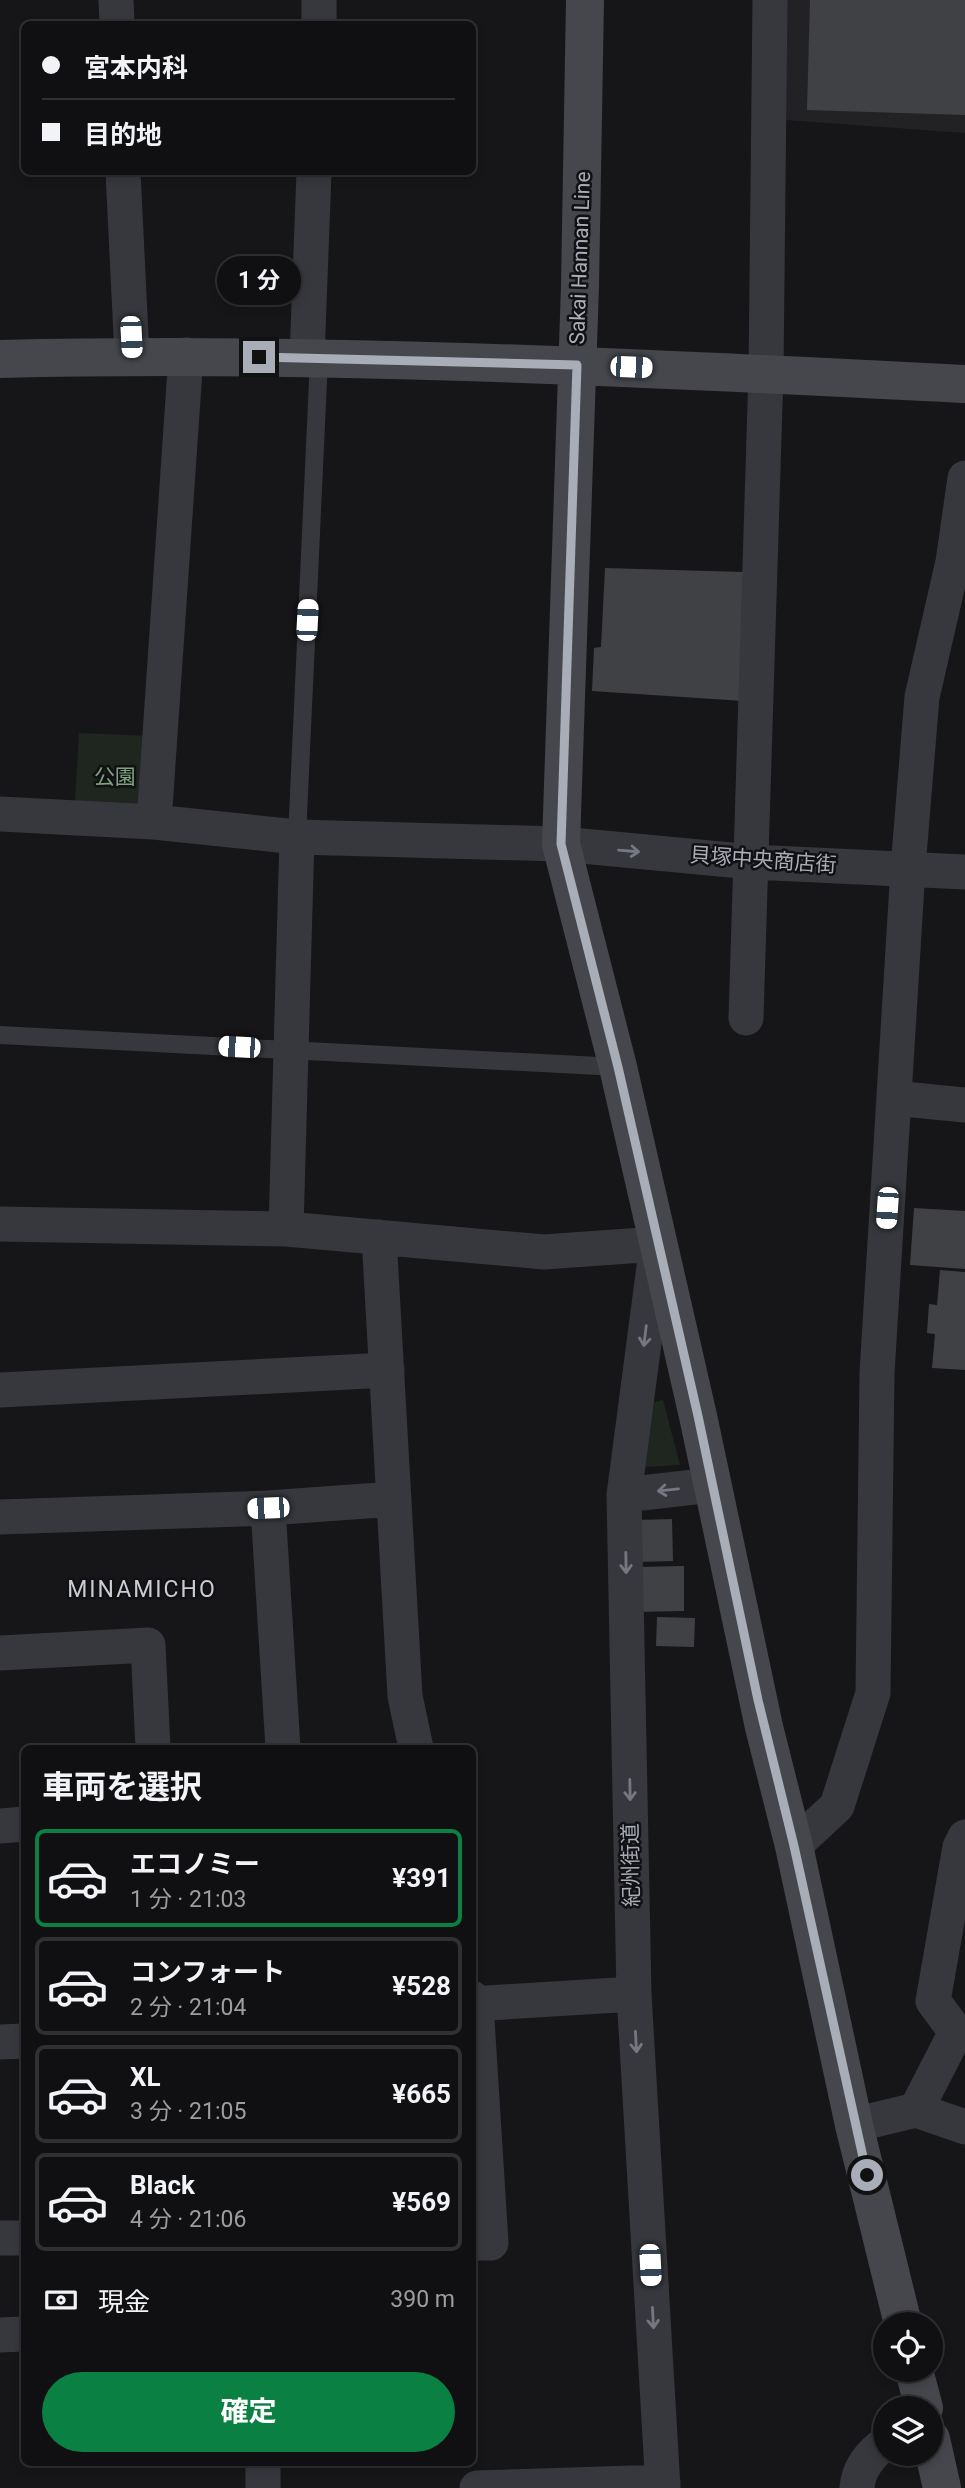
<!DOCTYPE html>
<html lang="ja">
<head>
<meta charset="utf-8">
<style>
	:root { --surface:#101012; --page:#1e1e20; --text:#f1f3f6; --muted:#9c9d9f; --line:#303032; --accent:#0b8043 }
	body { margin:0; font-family:Roboto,"Noto Sans JP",sans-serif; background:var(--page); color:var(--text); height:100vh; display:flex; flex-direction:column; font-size:26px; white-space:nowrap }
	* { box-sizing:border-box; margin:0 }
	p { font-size:23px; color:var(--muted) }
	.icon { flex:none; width:38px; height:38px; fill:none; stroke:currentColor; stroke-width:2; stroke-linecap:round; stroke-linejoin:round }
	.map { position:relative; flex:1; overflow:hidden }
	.side { position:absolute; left:21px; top:1745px; width:455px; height:721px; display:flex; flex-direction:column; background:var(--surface); border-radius:10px; box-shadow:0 4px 10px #0003,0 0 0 2px var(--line) }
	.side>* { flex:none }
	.banner { position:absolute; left:21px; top:21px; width:455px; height:154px; border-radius:10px; box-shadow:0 4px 10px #0003,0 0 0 2px var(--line); display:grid; align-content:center; height:154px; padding:0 21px; background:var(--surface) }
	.controls { position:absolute; left:873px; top:2312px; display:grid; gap:14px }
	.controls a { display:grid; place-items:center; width:70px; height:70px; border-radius:50%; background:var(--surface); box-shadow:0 4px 10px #0003,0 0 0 2px var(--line); font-size:35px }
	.end { position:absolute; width:32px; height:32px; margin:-16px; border:9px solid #a8adb8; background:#111; box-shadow:0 0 0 4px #111 }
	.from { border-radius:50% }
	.bubble { position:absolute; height:49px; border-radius:24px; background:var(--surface); box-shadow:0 4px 10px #0003,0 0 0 2px var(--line); font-size:23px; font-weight:700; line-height:49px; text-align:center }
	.car { position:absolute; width:21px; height:42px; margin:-21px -10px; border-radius:9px; box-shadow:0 0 5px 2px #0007; background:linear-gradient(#fff 24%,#345 0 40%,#fff 0 76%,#345 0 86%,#fff 0) }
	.banner b { display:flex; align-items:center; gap:24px; height:66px; font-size:26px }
	.banner b+b { border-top:2px solid var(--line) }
	.banner i { width:18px; height:18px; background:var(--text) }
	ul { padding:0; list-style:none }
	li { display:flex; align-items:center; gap:21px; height:98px; margin:0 14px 10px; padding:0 7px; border:4px solid var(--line); border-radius:10px }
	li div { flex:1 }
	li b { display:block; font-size:26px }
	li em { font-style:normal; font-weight:700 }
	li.selected { border-color:var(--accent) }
	li>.icon { width:63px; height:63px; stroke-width:1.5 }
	h2 { padding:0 21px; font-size:32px; line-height:84px }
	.pay { display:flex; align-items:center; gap:18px; height:77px; padding:0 21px; font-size:26px }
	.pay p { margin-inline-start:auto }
	.action { display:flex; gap:14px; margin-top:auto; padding:14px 21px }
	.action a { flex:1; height:80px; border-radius:42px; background:var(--accent); color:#fff; font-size:28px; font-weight:700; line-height:80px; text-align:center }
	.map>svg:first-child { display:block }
</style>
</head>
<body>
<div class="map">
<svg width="965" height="2488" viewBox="0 0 965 2488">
	<rect width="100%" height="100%" fill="#161618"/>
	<path fill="#222225" d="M786,0H965V133L786,120Z"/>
	<path fill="#1e261f" d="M79,733L156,736L152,820L74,815Z
		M663,1400L680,1465L644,1467L646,1404Z"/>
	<path fill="#404145" d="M810,0H965V115L807,110Z
		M605,568L743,572V701L592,691L594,648L601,647Z
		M914,1208L965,1211V1269L910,1265Z
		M940,1270L965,1272V1370L932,1368L935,1334L927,1333L929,1304L937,1305Z
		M672,1519L673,1561L637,1562L636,1520Z
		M684,1566V1611L638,1612V1567Z
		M657,1617L695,1618L694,1647L656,1646Z"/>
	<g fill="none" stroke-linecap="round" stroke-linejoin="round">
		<path stroke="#37383d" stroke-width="18" d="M297,837L319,359
			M0,1035L618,1067"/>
		<path stroke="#37383d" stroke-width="35" d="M116,0L117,24
			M319,24V0
			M123,172L132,356
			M307,358L314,172
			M0,814L154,822L297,837L561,844L752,862L965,872
			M154,822L186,355
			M297,837L286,1229L544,1252L657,1244L624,1495L634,1994L663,2488
			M746,1018L766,372L770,0
			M894,1098L965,1105
			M0,1224L286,1229
			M379,1237L405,1696L416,1748
			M0,1390L387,1370
			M624,1495L712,1485
			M268,1508L394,1499
			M0,1517L268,1508L283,1748
			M0,1653L148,1645L153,1748
			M0,1826L24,1824
			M794,1846L837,1806L873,1693L877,1373L908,868L922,697L953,562L965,478
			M472,1998L476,2004L491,2243H472
			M472,2004L634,1994
			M0,2042L24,2041
			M916,2110L965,2127
			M854,2125L916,2110L956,2032L933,2001L960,1847L965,1837
			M0,2238H24
			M0,2335L24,2334
			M263,2462V2488
			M477,2488L663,2482
			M857,2488C858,2469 871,2453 886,2443"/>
		<path stroke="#45474d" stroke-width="38" d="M585,0L580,286L561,844L618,1067L698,1416L764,1727L794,1846L854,2125L903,2324
			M0,359C322,351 644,368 965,384
			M914,2370L924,2408
			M931,2439L942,2488"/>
	</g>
	<defs><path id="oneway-shaft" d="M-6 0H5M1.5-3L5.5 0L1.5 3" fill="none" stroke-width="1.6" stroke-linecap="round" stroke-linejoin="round" transform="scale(1.75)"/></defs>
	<g stroke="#757881">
		<use href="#oneway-shaft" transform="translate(629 851) rotate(5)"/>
		<use href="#oneway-shaft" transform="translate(645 1336) rotate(97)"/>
		<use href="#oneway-shaft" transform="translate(668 1490) rotate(174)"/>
		<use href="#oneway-shaft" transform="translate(626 1563) rotate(89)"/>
		<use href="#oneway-shaft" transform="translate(630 1790) rotate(89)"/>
		<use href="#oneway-shaft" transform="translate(636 2042) rotate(87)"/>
		<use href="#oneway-shaft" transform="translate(653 2318) rotate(87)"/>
	</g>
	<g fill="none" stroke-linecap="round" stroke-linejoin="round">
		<path stroke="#a8adb8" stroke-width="9" d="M259,357L577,365L561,844L618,1067L698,1416L758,1700L794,1846L867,2175"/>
	</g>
	<g text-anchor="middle" stroke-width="5" stroke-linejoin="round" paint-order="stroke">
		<g font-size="21" fill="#a8adb8" stroke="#111113">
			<text transform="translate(580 258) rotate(-88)" y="7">Sakai Hannan Line</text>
			<text transform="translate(763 860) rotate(4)" y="7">貝塚中央商店街</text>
			<text transform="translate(631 1865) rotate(-91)" y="7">紀州街道</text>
		</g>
		<g font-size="21" fill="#7fa381" stroke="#111113">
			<text x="115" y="784">公園</text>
		</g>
		<g font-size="23" letter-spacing="2" fill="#c9ccd4" stroke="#111113">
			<text x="142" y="1597">MINAMICHO</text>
		</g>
	</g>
</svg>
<div class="controls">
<a><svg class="icon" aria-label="locate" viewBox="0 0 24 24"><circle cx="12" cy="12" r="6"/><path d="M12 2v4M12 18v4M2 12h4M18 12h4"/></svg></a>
<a><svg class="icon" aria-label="layers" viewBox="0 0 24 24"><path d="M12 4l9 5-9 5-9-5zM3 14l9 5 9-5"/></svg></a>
</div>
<i class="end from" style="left:867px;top:2175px"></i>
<i class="end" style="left:259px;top:357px"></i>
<div class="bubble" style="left:217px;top:256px;width:84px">1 分</div>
<i class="car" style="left:131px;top:337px;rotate:177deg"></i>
<i class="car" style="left:631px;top:367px;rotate:92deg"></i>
<i class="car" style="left:307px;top:620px;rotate:3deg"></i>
<i class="car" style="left:239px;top:1047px;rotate:273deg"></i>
<i class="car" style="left:887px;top:1208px;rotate:184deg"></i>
<i class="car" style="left:268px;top:1508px;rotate:268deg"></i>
<i class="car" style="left:650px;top:2265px;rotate:177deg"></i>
<div class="banner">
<b><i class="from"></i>宮本内科</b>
<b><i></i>目的地</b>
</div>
<section class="side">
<h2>車両を選択</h2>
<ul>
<li class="selected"><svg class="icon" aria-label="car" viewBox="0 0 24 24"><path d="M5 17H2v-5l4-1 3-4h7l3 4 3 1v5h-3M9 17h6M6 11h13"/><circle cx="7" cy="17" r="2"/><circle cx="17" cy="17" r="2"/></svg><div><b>エコノミー</b><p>1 分 · 21:03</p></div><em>¥391</em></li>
<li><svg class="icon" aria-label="car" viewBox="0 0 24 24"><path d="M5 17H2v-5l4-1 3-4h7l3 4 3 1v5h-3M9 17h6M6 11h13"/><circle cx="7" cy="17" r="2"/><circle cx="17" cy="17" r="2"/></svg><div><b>コンフォート</b><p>2 分 · 21:04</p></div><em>¥528</em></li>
<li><svg class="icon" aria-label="car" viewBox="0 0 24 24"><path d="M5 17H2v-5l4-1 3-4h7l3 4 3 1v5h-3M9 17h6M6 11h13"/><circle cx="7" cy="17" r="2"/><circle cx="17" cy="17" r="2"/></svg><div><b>XL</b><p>3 分 · 21:05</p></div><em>¥665</em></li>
<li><svg class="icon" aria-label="car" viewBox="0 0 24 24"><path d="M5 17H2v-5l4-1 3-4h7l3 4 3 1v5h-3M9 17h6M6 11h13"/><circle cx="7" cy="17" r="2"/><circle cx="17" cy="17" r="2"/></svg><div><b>Black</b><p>4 分 · 21:06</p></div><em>¥569</em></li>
</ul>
<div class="pay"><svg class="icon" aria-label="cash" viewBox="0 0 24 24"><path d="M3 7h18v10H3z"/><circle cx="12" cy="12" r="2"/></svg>現金<p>390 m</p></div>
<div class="action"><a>確定</a></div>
</section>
</div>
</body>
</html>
